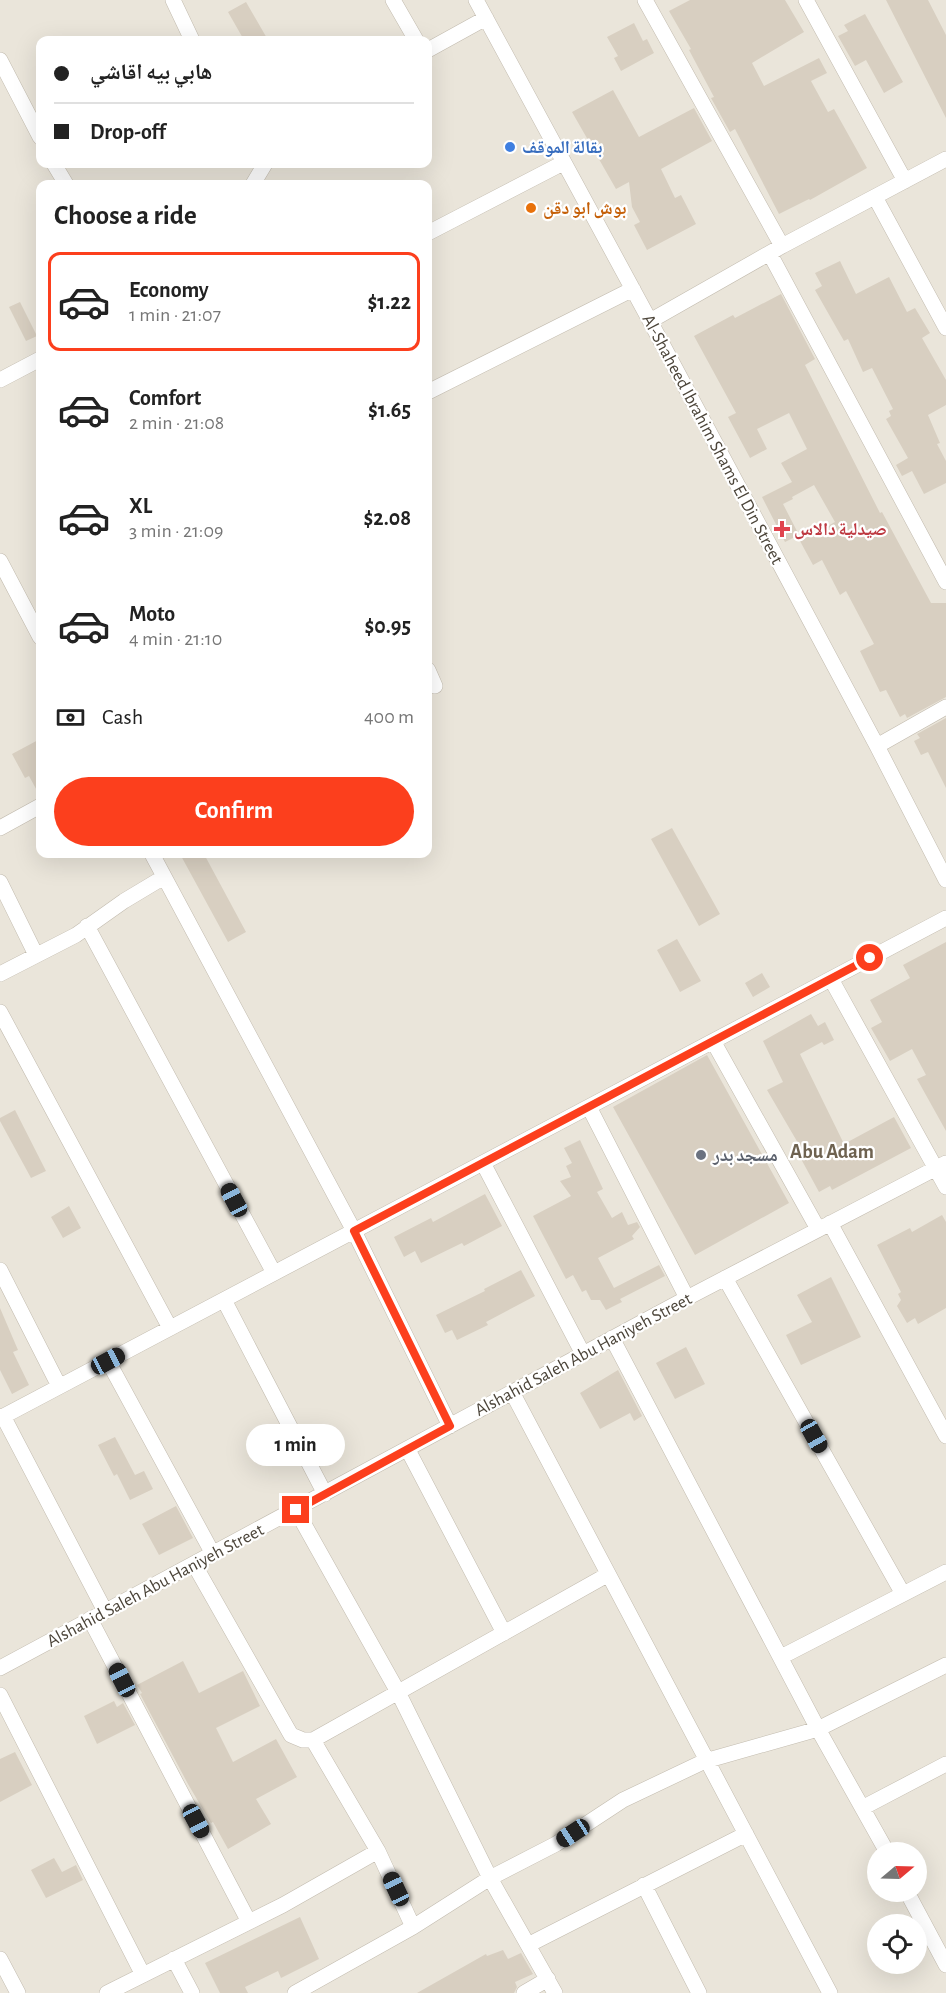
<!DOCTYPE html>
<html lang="en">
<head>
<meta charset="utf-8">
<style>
	:root { --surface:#fff; --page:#f2f2f2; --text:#222; --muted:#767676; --line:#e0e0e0; --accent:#fc3f1d }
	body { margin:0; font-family:"Alegreya Sans","Noto Naskh Arabic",sans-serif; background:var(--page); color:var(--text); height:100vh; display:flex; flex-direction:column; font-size:22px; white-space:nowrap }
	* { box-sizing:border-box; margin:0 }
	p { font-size:20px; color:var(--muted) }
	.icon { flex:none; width:33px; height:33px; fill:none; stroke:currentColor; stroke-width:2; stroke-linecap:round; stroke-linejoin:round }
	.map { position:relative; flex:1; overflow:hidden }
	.drawer { position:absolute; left:36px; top:180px; width:396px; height:678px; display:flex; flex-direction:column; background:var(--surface); border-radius:12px; box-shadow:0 6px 24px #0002 }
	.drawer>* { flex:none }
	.banner { position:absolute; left:36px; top:36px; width:396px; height:132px; border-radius:12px; box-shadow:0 6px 24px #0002; display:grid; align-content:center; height:132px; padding:0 18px; background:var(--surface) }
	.needle { width:39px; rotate:71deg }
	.fabs { position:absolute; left:867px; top:1842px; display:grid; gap:12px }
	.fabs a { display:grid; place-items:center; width:60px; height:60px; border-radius:50%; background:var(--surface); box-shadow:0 6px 24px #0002; font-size:30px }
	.end { position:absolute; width:27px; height:27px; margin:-14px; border:8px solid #fc3f1d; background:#fff; box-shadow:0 0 0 3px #fff }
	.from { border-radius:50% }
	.bubble { position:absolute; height:42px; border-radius:21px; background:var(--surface); box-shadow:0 6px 24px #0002; font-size:20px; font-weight:600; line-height:42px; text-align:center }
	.car { position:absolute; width:18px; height:36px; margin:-18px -9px; border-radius:8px; box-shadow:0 0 4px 2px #0007; background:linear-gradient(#222 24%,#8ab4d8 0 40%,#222 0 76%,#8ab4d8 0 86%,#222 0) }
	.banner b { display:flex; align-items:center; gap:21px; height:57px; font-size:22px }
	.banner b+b { border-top:2px solid var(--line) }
	.banner i { width:15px; height:15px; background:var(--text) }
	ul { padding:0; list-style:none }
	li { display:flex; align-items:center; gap:18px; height:99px; margin:0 12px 9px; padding:0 6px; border:3px solid transparent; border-radius:12px }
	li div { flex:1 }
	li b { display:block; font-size:22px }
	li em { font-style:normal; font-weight:600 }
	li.selected { border-color:var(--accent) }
	li>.icon { width:54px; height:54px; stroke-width:1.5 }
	h2 { padding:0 18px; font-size:27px; line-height:72px }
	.pay { display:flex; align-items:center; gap:15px; height:66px; padding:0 18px; font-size:22px }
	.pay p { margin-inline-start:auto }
	.button { display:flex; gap:12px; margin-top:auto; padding:12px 18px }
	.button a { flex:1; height:69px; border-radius:36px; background:var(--accent); color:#fff; font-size:24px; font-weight:600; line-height:69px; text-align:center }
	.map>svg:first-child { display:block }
</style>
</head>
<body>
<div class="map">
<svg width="946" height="1993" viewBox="0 0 946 1993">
	<rect width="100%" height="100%" fill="#f6f3ec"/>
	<path fill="#eae5da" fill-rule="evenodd" d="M0,0H946V1993H0ZM40,40H428V164H40ZM40,184H428V854H40ZM878,1852H916V1892H878ZM878,1924H916V1964H878Z"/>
	<path fill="#d8cfc1" d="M690,0H785L804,32L752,63L764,86L819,58L827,73L811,81L828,112L834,109L867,168L810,200L809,199L779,214L735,129L730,132L711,98L714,97L689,50L691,49L669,11Z
		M886,0H928L946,35V118Z
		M246,2L268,40H244L228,12Z
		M865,14L903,82L884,93L866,60L855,66L838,36L848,31L844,25Z
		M634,23L643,41L647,39L654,53L621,71L614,58L618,56L607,37Z
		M613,90L639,137L694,108L712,141L661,169L675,198L681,195L696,224L647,250L634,225L640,222L632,207L629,182L616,189L572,112Z
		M840,261L856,294L889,277L907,312L915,308L930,333L922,338L946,380V405L928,415L940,443L937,444L946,461V483L924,494L912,471L902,476L896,465L908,458L886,419L891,416L889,411L893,409L872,368L863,372L848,339L844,341L815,290L822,286L815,273Z
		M781,294L815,359L805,365L880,513L882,512L931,603H946V697L907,718L905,714L900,717L886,690L880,692L860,651L874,644L846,591L840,595L822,560L813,565L800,541L835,522L814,485L792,497L793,499L783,504L799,535L785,542L762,497L792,482L781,463L807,449L789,413L757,429L767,449L750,458L728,417L736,413L694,336L733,315L735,318Z
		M20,302L37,336L26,341L9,307Z
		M946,718V788L928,752L921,755L914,741L920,738L917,734Z
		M40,739V796L29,776L25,778L12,754Z
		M672,828L720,914L699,926L651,839Z
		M180,854H204L246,932L228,942Z
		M677,939L701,981L680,992L657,950Z
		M946,942V1131L917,1079L926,1075L912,1049L890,1061L871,1028L882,1022L870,1000L910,978L903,965Z
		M762,973L770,987L753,997L745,983Z
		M811,1014L818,1026L825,1022L834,1040L824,1045L822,1042L800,1054L844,1144L894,1117L911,1148L832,1190L830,1186L819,1192L800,1157L805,1155L767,1090L783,1082L763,1041Z
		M707,1055L789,1203L695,1255L613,1107Z
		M15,1110L46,1171L31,1178L0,1121V1118Z
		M580,1140L603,1189L597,1192L612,1218L622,1212L628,1225L637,1222L640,1227L632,1236L634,1239L598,1258L614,1288L659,1265L665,1276L620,1299L622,1302L606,1310L600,1300H591L586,1290L582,1292L573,1275L566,1279L533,1216L571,1196L560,1181L571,1177L566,1166L572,1163L564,1148Z
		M485,1194L502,1226L464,1246L462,1243L421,1263L415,1251L404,1257L394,1237L431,1218L433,1222Z
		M69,1206L81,1228L63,1238L51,1217Z
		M942,1215L946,1222V1308L918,1324L915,1318L907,1323L897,1306L901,1300L898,1294L901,1292L877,1245L910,1228L912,1232Z
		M521,1270L535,1296L486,1322L488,1325L457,1340L452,1330L445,1333L436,1315L485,1291L484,1289Z
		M831,1277L861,1337L801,1365L786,1335L812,1322L797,1295Z
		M0,1308L18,1350L13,1352L29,1385L12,1394L0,1370Z
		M686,1347L705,1384L675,1399L656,1363Z
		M618,1370L642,1416L634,1421L630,1413L600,1429L580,1393Z
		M115,1437L135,1475L144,1471L153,1489L130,1500L117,1474L114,1476L98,1445Z
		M176,1506L193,1538L159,1555L142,1524Z
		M183,1661L199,1693L243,1671L260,1706L216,1728L233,1762L276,1739L297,1777L256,1799L271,1824L228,1849L213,1822L211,1823L188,1784L140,1694L142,1693L137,1685Z
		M114,1701L117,1707L123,1703L135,1725L97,1744L84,1716Z
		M15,1752L32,1785L0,1802V1759Z
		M54,1858L62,1872L76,1865L83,1880L46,1898L31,1870Z
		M300,1917L319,1959L281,1978L278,1971L245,1987L248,1993H220L205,1963Z
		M503,1950L508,1959L521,1953L533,1974L515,1982L517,1987L514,1993H417L486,1954L487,1956Z"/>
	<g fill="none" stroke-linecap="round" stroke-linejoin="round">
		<defs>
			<path id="minor" d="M173,0L192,40
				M393,0L416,40
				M476,0L650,321L877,746L946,880
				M645,0L782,246
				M806,0L905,181
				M428,50L486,18
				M0,60L40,137
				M54,164L66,184
				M253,184L265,164
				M875,197L946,328
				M428,233L563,163
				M770,254L946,582
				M650,321L782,246L946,159
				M0,380L40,359
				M428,392L633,289
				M0,561L40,637
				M428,670L435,686
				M877,746L946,707
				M0,828L40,806
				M152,854L354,1231L450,1426
				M0,882L36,955
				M87,926L274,1273
				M0,974L76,935L124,901L164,877
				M831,979L946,1187
				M0,1012L170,1328
				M713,1041L818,1229
				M589,1107L687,1298
				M483,1163L583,1354
				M830,1223L946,1436
				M0,1270L59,1386
				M725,1278L903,1594
				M224,1300L325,1494
				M612,1338L818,1729L887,1852
				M108,1361L213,1554
				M512,1392L830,1993
				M3,1416L105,1611
				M0,1418L946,918
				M408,1450L504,1633
				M296,1510L398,1692L490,1878L555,1993
				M194,1564L291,1735L303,1740H313L607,1575
				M90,1619L249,1922
				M781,1657L946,1572
				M0,1668L687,1298L946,1163
				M0,1695L143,1975
				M313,1740L378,1851L413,1927
				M864,1807L946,1764
				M644,1885L699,1993
				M907,1892L946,1965
				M528,1945L746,1834
				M0,1959L18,1993
				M174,1959L192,1993
				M107,1993L283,1905L378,1851
				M295,1993L413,1927L490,1878L556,1844L623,1800L705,1761L818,1729L946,1665
				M524,1993L548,1979"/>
		</defs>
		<use href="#minor" stroke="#c2bbae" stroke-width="16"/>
		<use href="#minor" stroke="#fff" stroke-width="15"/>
	</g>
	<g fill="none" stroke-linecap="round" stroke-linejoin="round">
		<path stroke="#fc3f1d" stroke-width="8" d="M296,1510L450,1426L354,1231L870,958"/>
	</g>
	<circle fill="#3f7fe0" stroke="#fff" stroke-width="2" cx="510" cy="147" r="6"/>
	<circle fill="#e8710a" stroke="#fff" stroke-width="2" cx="531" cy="208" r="6"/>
	<path fill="#e0444e" stroke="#fff" stroke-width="2" d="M779 520h6v6h6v6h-6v6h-6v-6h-6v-6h6z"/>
	<circle fill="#6b7280" stroke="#fff" stroke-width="2" cx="701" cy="1155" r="6"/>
	<g text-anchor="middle" stroke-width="4.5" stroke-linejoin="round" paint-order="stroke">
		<g font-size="18" font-weight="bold" fill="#366cbe" stroke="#fff" text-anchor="start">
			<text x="522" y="153">بقالة الموقف</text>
		</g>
		<g font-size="18" font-weight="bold" fill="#c56008" stroke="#fff" text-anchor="start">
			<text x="543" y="214">بوش ابو دقن</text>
		</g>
		<g font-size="18" fill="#4b4439" stroke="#fff">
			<text transform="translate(713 439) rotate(62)" y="6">Al-Shaheed Ibrahim Shams El Din Street</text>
			<text transform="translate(583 1354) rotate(-28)" y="6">Alshahid Saleh Abu Haniyeh Street</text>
			<text transform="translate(155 1585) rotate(-28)" y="6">Alshahid Saleh Abu Haniyeh Street</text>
		</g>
		<g font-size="18" font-weight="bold" fill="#be3a42" stroke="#fff" text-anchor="start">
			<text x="794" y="535">صيدلية دالاس</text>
		</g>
		<g font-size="18" font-weight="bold" fill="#5b616d" stroke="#fff" text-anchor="start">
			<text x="713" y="1161">مسجد بدر</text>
		</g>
		<g font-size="20" font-weight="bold" fill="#6e6250" stroke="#fff">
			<text x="832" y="1158">Abu Adam</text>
		</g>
	</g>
</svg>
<div class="fabs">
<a><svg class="needle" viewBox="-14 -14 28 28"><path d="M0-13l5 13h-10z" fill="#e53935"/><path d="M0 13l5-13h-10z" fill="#767676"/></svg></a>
<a><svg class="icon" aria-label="locate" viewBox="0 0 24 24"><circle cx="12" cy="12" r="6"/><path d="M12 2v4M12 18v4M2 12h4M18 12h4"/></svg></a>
</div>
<i class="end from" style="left:870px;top:958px"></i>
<i class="end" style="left:296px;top:1510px"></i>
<div class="bubble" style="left:246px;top:1424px;width:99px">1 min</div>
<i class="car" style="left:234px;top:1200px;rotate:332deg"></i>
<i class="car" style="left:108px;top:1361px;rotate:62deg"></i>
<i class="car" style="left:814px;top:1436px;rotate:151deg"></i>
<i class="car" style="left:122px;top:1680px;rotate:333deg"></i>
<i class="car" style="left:196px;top:1821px;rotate:152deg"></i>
<i class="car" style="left:573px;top:1833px;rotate:237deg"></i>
<i class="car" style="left:396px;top:1889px;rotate:335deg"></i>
<div class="banner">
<b><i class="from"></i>هابي بيه اقاشي</b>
<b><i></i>Drop-off</b>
</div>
<section class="drawer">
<h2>Choose a ride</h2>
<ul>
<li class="selected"><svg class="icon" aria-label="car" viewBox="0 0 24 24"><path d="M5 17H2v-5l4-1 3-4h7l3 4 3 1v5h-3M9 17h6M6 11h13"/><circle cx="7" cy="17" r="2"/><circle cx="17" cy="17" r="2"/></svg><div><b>Economy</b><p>1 min · 21:07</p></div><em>$1.22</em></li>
<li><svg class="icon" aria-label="car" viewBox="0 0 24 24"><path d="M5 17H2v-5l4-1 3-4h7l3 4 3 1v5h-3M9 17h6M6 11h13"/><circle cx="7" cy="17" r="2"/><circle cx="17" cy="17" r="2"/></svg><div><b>Comfort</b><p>2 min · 21:08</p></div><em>$1.65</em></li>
<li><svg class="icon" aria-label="car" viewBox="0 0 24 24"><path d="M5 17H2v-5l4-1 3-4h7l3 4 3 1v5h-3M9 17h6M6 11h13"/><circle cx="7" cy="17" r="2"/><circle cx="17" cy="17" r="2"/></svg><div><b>XL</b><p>3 min · 21:09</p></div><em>$2.08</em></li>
<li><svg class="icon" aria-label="car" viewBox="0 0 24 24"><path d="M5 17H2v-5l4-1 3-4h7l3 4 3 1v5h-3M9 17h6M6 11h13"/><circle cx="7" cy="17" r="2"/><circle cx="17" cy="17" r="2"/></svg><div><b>Moto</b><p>4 min · 21:10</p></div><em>$0.95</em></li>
</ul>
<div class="pay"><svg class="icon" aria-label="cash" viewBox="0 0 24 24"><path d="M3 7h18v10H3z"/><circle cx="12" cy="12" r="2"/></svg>Cash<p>400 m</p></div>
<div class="button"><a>Confirm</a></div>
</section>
</div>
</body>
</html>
